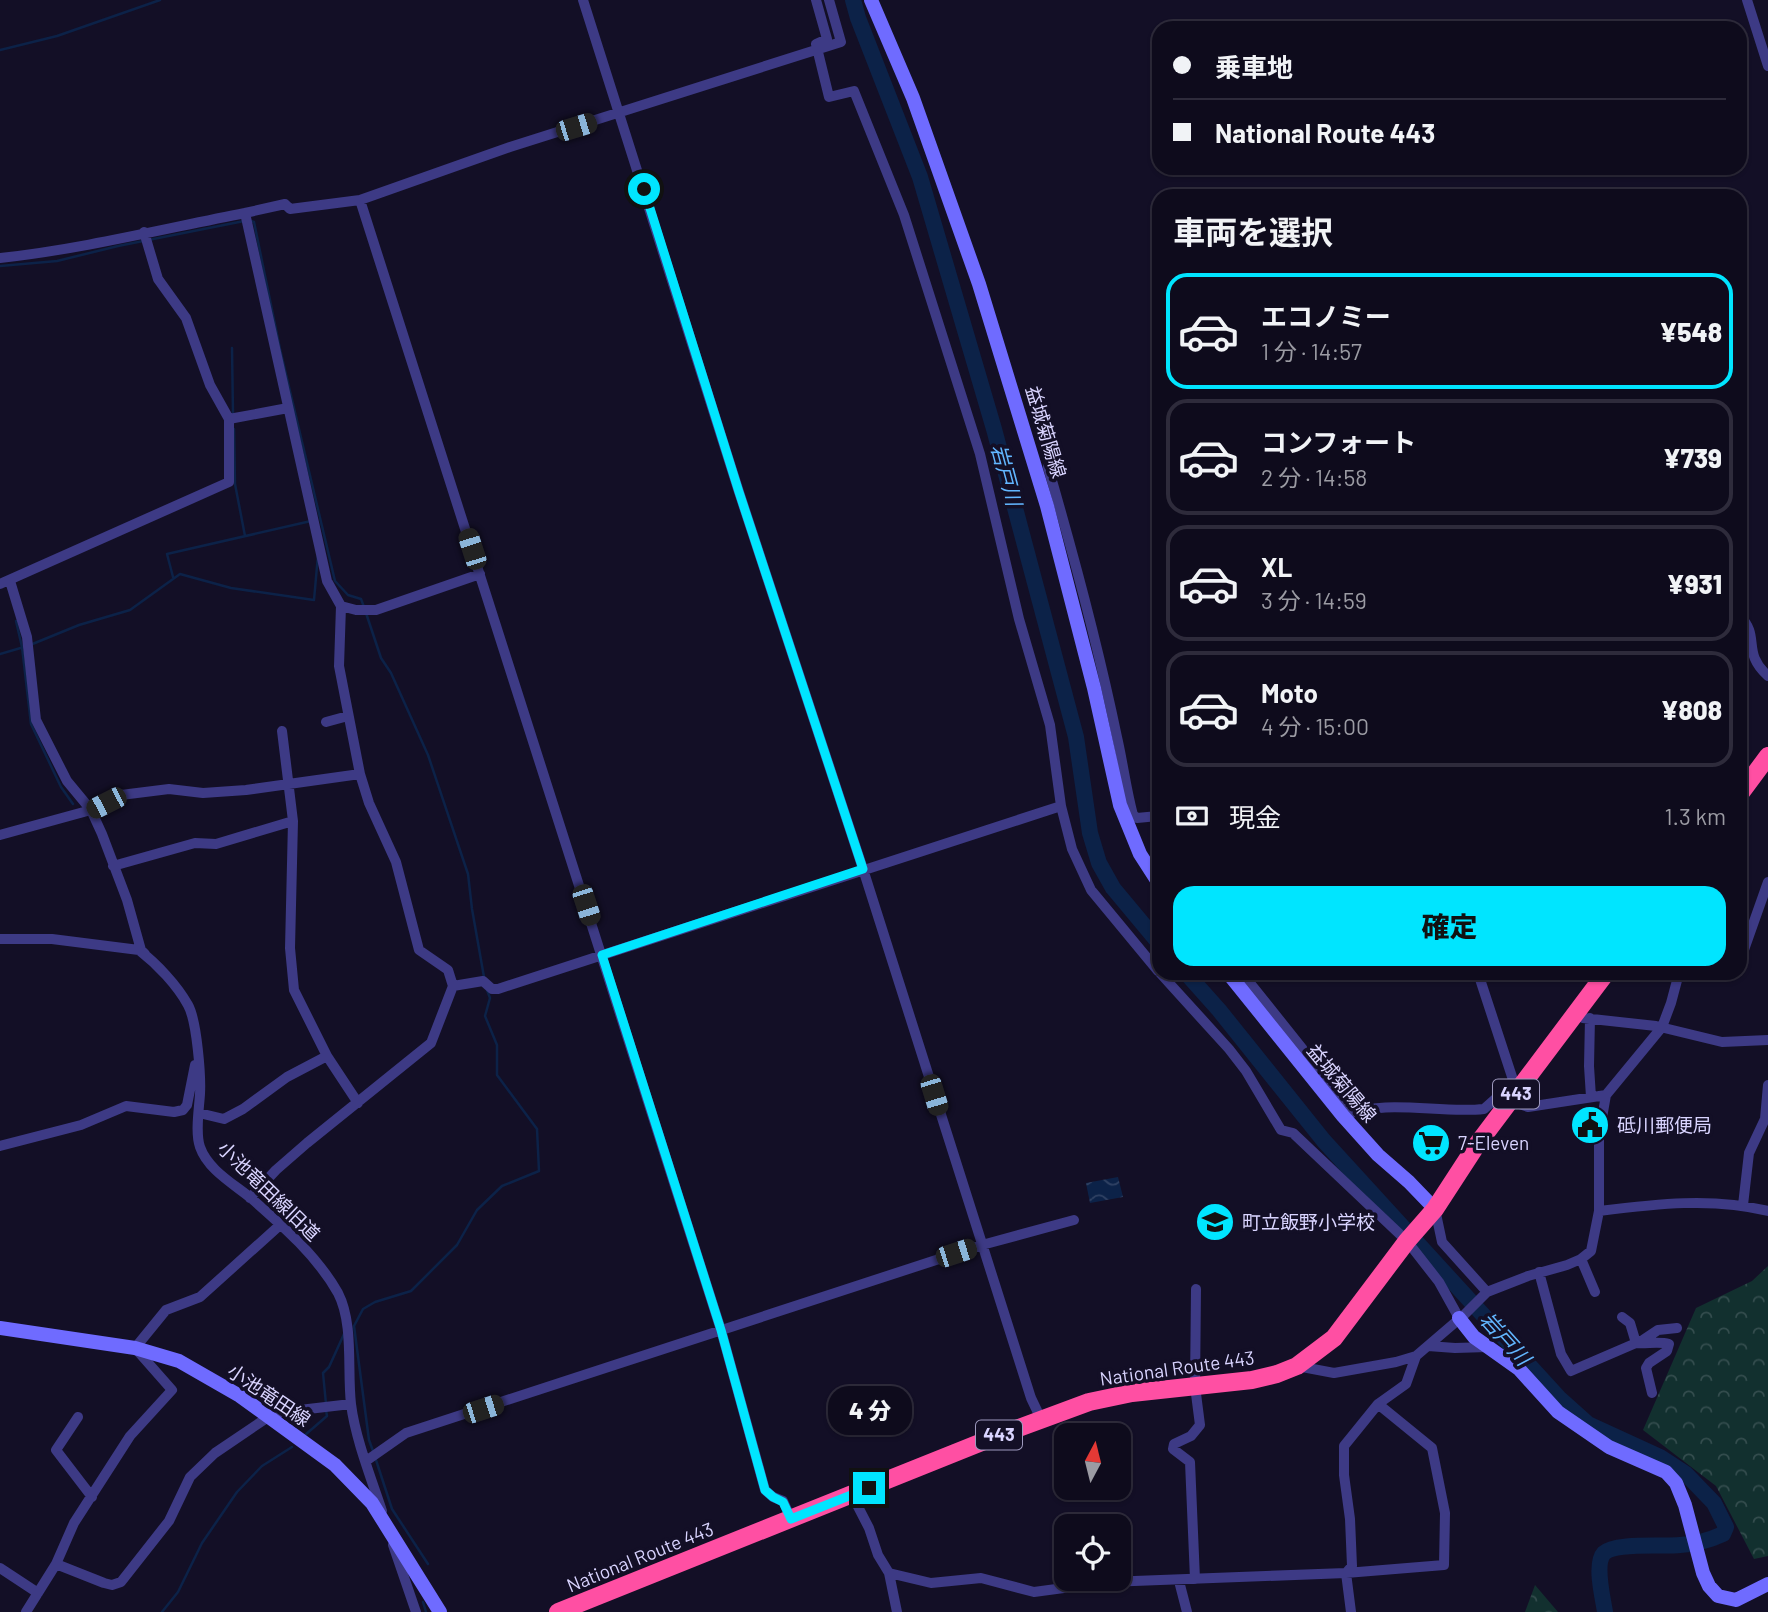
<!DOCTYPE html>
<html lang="ja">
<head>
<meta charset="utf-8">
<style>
	:root { --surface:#0e0b1c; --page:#171425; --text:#f1f3f6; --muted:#9b9ba3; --line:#2e2b3b; --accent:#00e5ff }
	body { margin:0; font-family:Barlow,"Noto Sans JP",sans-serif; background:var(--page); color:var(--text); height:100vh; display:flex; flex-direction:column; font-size:26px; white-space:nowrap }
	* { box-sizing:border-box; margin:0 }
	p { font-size:23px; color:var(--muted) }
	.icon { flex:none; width:38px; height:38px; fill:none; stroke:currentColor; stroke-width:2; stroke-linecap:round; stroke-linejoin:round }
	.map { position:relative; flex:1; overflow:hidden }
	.panel { position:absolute; left:1152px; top:189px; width:595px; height:791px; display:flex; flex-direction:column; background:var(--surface); border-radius:21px; box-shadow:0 2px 5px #0004,0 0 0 2px var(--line) }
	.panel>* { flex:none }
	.banner { position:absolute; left:1152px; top:21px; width:595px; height:154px; border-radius:21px; box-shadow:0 2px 5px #0004,0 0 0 2px var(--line); display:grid; align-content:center; height:154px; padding:0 21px; background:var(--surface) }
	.needle { width:46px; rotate:7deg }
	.tools { position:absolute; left:1054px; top:1423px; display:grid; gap:14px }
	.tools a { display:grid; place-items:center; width:77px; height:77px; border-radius:14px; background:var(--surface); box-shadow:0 2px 5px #0004,0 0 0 2px var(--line); font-size:35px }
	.end { position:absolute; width:32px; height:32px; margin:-16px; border:9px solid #00e5ff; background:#111; box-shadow:0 0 0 4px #111 }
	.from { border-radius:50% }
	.bubble { position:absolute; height:49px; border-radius:21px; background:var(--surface); box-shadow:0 2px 5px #0004,0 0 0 2px var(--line); font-size:23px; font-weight:800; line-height:49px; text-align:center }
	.car { position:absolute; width:21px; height:42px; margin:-21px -10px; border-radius:9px; box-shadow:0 0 5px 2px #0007; background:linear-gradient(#222 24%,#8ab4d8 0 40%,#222 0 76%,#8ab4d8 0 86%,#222 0) }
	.banner b { display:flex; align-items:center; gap:24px; height:66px; font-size:26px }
	.banner b+b { border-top:2px solid var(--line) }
	.banner i { width:18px; height:18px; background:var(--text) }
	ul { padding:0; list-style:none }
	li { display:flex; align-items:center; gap:21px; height:116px; margin:0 14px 10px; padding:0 7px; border:4px solid var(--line); border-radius:21px }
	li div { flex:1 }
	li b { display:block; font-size:26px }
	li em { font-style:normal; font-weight:800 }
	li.on { border-color:var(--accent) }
	li>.icon { width:63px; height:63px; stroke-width:1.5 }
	h2 { padding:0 21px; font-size:32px; line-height:84px }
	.pay { display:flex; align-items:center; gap:18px; height:77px; padding:0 21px; font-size:26px }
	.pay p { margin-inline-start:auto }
	.cta { display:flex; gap:14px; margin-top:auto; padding:14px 21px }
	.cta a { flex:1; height:80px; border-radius:21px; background:var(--accent); color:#111; font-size:28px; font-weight:800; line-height:80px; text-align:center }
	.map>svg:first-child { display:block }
</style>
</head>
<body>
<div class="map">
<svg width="1768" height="1612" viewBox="0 0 1768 1612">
	<defs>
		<pattern id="forest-crowns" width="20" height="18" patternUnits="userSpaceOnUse" patternTransform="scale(1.75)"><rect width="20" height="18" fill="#12302f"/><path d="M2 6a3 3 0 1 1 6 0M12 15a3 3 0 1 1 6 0" fill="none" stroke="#344d4e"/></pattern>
		<pattern id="water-waves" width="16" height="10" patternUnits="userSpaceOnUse" patternTransform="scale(1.75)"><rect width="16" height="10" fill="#0c2248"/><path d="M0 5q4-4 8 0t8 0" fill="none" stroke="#2f4163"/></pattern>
	</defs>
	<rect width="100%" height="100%" fill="#130f26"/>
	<path fill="url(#forest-crowns)" d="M1768,1266V1556L1754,1559L1716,1486L1643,1430L1696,1308L1752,1281Z
		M1535,1585L1558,1612H1525Z"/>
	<path fill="url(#water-waves)" d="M1118,1177L1123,1197L1090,1203L1086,1183Z"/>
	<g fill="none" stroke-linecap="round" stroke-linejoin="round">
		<path stroke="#0c2248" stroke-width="2.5" d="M0,50L57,36L160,0
			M251,221L254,222L280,349L335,581L348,595L361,599L364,607
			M0,266L57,261L118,246L244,221
			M232,348L233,414
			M234,429L235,484L245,536
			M173,577L167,554L311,521
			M366,613L381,658L391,673L428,755L468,874L472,909L484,977
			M16,621L22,647L31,724L61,787L73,804
			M30,645L79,625L130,610L180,574L231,588L314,600L318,555
			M0,654L24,647
			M326,1404L323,1373L329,1367L344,1334
			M305,1435L327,1416L326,1410
			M373,1451L369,1440L354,1326L363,1309L375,1302L411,1291L457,1245L477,1210L502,1186L539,1171L537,1129L497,1075V1045L485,1016L490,998L487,990
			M375,1457L392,1509L428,1564
			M423,1602L426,1612
			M162,1612L178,1592L202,1543L237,1492L262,1466L292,1447"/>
		<path stroke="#0c2248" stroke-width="16" d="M853,0L858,18L920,177L994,429L1076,737L1090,833L1099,863L1113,888L1158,942
			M1186,973L1219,1010L1324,1141L1559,1398L1588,1424L1660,1457L1686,1474L1714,1503L1726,1527L1723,1534C1710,1540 1695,1544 1680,1545C1664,1547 1615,1542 1604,1553C1594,1564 1603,1598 1605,1612"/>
		<path stroke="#3d3a85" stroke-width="10" d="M583,0L739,492L863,869L1031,1398L1041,1419
			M816,0L827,39L816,44L829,97L854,91L904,215L980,454L1019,619L1050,725L1061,806L1072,849L1091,890L1158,971
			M1747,0L1768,66
			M360,200L721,1330L765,1490L773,1497L783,1501L791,1519
			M144,232L158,279L186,318L210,385L229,419
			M0,258C82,249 163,229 245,213
			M1048,467C1074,556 1098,646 1117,737C1123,763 1126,789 1133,815L1137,818L1158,816
			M10,581L27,637L36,720L67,781L91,810L102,834L127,900L141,950L145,954
			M0,584L229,482V419L288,408
			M341,606L356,610H376L480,574
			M1740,616C1761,637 1741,652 1768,676
			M326,722L348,716
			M282,731L293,821L290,948L294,990L327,1056L358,1103
			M0,835L91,810L121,795L169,789L203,793L246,790L360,774
			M113,866L195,843L216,844L293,821
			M0,939H52L139,950C157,964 177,985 188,1005C197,1021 201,1076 200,1094C199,1110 195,1133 200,1147C208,1170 234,1184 252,1199C283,1226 318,1257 338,1293C354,1324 347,1370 351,1404C355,1437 371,1478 382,1511
			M1740,961L1768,882
			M1160,973L1229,1049L1246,1071L1281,1130L1293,1133L1407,1241L1439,1282L1459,1318
			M1242,973L1353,1112
			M1478,973L1517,1092
			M1715,973H1733
			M453,986L483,981L492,989H498L1061,806
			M1576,1014L1583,1018L1656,1026L1722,1042L1768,1040
			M1590,1018L1589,1066L1591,1097
			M1511,1101L1528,1107L1606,1095
			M199,1113L224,1119L243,1109L287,1077L327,1056
			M1343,1116C1387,1098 1438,1114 1484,1109L1503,1092L1515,1095
			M0,1146L81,1125L126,1106L174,1112L183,1110L187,1105L195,1065
			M250,1198L276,1170L307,1143L431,1043L453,986L448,970L419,950L396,862L369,803L360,774L339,666L341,606L327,581L245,213L285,204L290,209L360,200L510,147L841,42L829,0
			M1743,1205L1749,1153L1765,1119L1768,1085
			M1435,1209L1442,1242L1487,1292
			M1599,1211C1655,1204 1713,1197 1768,1211
			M1581,1259L1595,1292
			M1539,1272L1561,1354L1571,1371L1643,1340L1658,1330L1677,1328
			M1622,1317L1630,1323L1636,1343C1647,1344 1659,1341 1669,1344L1667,1351L1649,1363L1646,1368L1652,1393
			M1428,1346L1455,1348L1488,1347
			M1297,1366L1334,1373L1396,1362L1416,1356L1465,1314L1487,1292L1528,1276L1567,1265L1581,1259L1591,1251L1599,1211V1135L1606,1095L1662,1027L1671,1003L1679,973
			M78,1417L56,1450L92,1497
			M366,1461L406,1433L982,1245L1074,1220
			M852,1495L869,1528L878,1555L889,1573L897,1612
			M393,1545L416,1612
			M56,1564L104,1583L112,1585L121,1582L169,1521L190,1477L215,1453L274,1413L351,1404
			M0,1568L38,1593
			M889,1573L931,1583L981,1578L1034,1592L1108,1582L1346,1573L1444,1565L1445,1513L1432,1448L1378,1404
			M1195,1579L1190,1462L1173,1449L1174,1444L1191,1436L1200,1425L1195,1386L1196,1289
			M1179,1581L1187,1612
			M26,1612L56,1564L74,1523L130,1436L172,1390L135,1348L166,1310L200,1297L280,1225
			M1351,1612L1346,1573L1352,1566L1350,1519L1344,1475V1446L1378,1404L1406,1384L1416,1356"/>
		<path stroke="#6f6bff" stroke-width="14" d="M871,0L913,98L979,284L1047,506L1094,688L1120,805L1140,854L1158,882
			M1228,973L1343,1116L1378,1155L1409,1182L1435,1209
			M1459,1318L1474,1337L1519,1369L1558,1412L1609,1447L1666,1472L1676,1483L1685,1505L1703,1573L1709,1586L1718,1596L1736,1600L1768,1584
			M0,1328L135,1348L179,1361L240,1396L335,1465L372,1503L440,1612"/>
		<path stroke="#ff4fa3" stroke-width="18" d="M1740,794L1768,756
			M558,1612L997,1436L1089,1402L1132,1393L1252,1380L1277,1374L1297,1366L1334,1338L1407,1241L1435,1209L1476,1146L1606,973"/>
	</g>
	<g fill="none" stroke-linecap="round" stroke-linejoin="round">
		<path stroke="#00e5ff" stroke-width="9" d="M644,189L739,492L863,869L602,955L721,1330L765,1490L773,1497L783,1502L791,1519L869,1488"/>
	</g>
	<defs>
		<symbol id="civic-disc" viewBox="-11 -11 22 22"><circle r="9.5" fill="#00e5ff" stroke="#130f26"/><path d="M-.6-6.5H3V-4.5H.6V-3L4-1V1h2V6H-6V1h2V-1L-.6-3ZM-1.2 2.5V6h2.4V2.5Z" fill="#111"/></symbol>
		<symbol id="supermarket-disc" viewBox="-11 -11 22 22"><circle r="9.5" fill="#00e5ff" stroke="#130f26"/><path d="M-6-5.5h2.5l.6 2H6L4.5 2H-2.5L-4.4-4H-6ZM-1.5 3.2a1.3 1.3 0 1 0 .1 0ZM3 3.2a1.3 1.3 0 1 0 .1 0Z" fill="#111"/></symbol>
		<symbol id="school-disc" viewBox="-11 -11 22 22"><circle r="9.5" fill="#00e5ff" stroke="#130f26"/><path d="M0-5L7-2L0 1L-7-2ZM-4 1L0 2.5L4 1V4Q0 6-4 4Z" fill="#111"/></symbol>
	</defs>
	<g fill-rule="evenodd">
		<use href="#civic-disc" x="1568" y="1103" width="44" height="44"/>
		<use href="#supermarket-disc" x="1409" y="1121" width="44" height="44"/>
		<use href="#school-disc" x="1193" y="1200" width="44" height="44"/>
	</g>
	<g text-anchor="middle" stroke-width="7" stroke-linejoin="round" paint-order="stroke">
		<g fill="#130f26" stroke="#9e99be" stroke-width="2">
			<rect x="1493" y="1079.5" width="46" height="29" rx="5"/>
			<rect x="976" y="1420.5" width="46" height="29" rx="5"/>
		</g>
		<g font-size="18" font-weight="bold" fill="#d9d4ff">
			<text x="1516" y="1100">443</text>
			<text x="999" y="1441">443</text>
		</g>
		<g font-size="19" fill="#d9d4ff" stroke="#130f26">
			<text transform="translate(1046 432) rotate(73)" y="7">益城菊陽線</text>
			<text transform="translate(1342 1083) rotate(50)" y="7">益城菊陽線</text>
			<text transform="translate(269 1191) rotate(44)" y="7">小池竜田線旧道</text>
			<text transform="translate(1177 1368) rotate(-8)" y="7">National Route 443</text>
			<text transform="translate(269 1395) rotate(34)" y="7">小池竜田線</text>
			<text transform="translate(640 1557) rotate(-22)" y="7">National Route 443</text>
		</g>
		<g font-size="19" fill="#d9d4ff" stroke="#130f26" text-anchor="start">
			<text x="1617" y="1132">砥川郵便局</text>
			<text x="1458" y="1150">7-Eleven</text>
			<text x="1242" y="1229">町立飯野小学校</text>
		</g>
		<g font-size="21" font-style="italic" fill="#62b6ff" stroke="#130f26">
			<text transform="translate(1006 475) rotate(75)" y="7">岩戸川</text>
			<text transform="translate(1505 1339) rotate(48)" y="7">岩戸川</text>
		</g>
	</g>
</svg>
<div class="tools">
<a><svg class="needle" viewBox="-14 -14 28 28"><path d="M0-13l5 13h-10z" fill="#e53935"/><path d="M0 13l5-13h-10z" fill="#9b9ba3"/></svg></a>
<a><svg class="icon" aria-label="locate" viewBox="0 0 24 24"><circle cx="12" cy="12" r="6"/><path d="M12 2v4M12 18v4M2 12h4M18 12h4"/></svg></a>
</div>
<i class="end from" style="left:644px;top:189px"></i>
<i class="end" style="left:869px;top:1488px"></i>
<div class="bubble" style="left:828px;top:1386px;width:84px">4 分</div>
<i class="car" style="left:576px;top:127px;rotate:73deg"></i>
<i class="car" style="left:472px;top:549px;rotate:342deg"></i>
<i class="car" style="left:106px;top:803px;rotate:243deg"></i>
<i class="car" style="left:586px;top:905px;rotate:162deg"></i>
<i class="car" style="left:934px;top:1095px;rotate:163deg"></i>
<i class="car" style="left:956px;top:1253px;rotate:72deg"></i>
<i class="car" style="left:483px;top:1409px;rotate:72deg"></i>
<div class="banner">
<b><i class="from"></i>乗車地</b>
<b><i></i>National Route 443</b>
</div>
<section class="panel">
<h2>車両を選択</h2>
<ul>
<li class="on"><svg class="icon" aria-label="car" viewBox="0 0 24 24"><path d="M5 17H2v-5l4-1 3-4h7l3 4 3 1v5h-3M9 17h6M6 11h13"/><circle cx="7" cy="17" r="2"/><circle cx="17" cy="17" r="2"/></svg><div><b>エコノミー</b><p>1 分 · 14:57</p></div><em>¥548</em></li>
<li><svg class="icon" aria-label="car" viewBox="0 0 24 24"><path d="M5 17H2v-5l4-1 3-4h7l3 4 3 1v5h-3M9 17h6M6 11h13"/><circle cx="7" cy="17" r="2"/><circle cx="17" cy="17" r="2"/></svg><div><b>コンフォート</b><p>2 分 · 14:58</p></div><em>¥739</em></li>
<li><svg class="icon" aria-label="car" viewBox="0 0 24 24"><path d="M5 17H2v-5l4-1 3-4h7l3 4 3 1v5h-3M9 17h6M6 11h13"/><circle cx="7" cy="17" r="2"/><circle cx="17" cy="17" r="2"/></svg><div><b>XL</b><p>3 分 · 14:59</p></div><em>¥931</em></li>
<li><svg class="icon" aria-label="car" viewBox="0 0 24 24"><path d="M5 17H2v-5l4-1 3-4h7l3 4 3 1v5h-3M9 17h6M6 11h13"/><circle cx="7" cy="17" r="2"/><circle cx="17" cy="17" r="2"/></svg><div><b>Moto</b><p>4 分 · 15:00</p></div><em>¥808</em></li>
</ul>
<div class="pay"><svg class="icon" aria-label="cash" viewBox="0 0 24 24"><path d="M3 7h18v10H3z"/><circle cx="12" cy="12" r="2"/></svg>現金<p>1.3 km</p></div>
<div class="cta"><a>確定</a></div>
</section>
</div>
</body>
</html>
